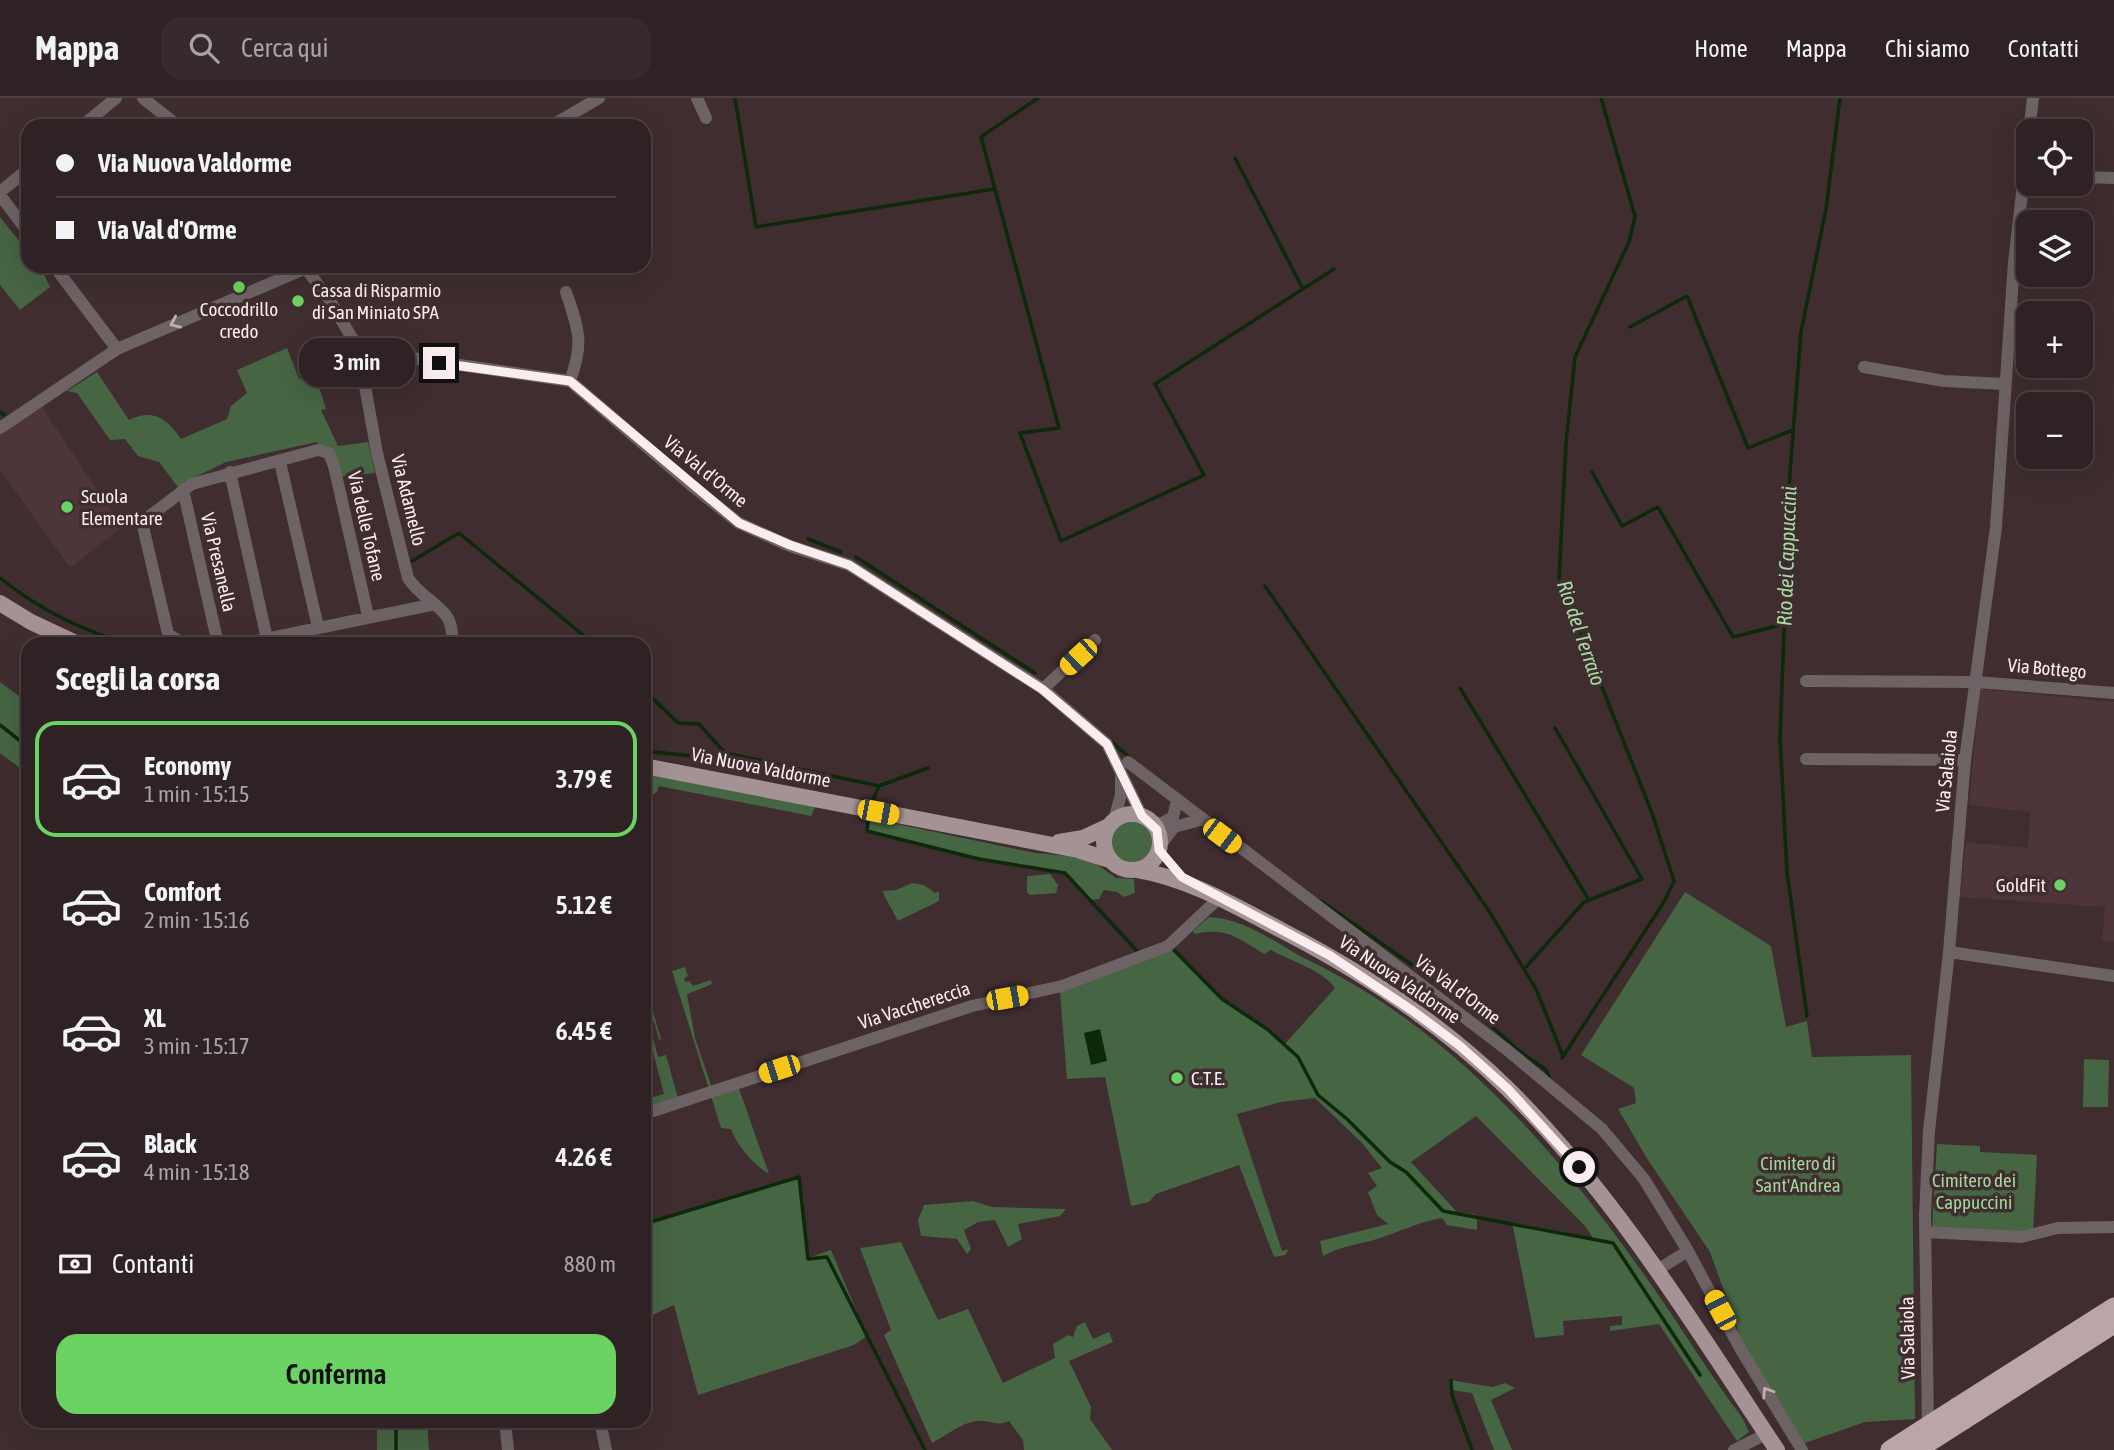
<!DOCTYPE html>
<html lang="it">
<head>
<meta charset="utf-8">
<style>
	:root { --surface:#2f2224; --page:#372a2c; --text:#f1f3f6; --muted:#a7a4a6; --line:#4a3f41; --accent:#6bd363 }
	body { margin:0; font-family:"Asap Condensed",sans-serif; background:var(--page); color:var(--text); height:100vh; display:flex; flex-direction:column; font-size:26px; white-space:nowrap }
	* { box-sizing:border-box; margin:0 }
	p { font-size:23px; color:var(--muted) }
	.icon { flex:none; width:38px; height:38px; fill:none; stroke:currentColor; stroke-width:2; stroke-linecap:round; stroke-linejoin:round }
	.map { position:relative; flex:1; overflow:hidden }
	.drawer { position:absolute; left:21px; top:539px; width:630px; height:791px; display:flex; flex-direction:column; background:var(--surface); border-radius:21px; box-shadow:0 7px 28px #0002,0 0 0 2px var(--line) }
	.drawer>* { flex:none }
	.guide { position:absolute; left:21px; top:21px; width:630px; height:154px; border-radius:21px; box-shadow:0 7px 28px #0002,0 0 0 2px var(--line); display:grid; align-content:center; height:154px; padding:0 35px; background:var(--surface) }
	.tools { position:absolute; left:2016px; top:21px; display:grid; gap:14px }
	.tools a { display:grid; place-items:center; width:77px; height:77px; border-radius:14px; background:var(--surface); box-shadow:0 7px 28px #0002,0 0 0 2px var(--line); font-size:35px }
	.end { position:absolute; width:32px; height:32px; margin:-16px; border:9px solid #faedef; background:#111; box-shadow:0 0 0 4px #111 }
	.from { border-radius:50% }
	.bubble { position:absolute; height:49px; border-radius:21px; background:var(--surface); box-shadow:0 7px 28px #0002,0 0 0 2px var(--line); font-size:23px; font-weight:600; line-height:49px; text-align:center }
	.car { position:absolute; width:21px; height:42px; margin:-21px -10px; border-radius:9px; box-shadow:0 0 5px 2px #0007; background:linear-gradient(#f5c518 24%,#345 0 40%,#f5c518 0 76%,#345 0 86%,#f5c518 0) }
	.guide b { display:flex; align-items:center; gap:24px; height:66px; font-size:26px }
	.guide b+b { border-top:2px solid var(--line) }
	.guide i { width:18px; height:18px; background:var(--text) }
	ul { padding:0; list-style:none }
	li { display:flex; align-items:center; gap:21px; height:116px; margin:0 14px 10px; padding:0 21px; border:4px solid transparent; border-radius:21px }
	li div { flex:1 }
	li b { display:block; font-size:26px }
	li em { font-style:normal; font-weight:600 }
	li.current { border-color:var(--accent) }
	li>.icon { width:63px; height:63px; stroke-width:1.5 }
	h2 { padding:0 35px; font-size:32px; line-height:84px }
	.pay { display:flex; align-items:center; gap:18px; height:77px; padding:0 35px; font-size:26px }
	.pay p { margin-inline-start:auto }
	.cta { display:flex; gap:14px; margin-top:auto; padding:14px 35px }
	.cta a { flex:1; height:80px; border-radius:21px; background:var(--accent); color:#111; font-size:28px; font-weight:600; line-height:80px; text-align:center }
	header { display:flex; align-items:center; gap:42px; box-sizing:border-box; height:98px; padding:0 35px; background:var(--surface); border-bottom:2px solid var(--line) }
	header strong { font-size:33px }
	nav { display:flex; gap:38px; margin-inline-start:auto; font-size:24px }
	.search { width:490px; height:63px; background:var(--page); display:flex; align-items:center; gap:18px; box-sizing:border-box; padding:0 24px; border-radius:21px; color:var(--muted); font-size:26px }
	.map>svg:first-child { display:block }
</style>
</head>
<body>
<header>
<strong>Mappa</strong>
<div class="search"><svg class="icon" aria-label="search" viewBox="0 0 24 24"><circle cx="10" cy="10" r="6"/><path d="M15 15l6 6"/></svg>Cerca qui</div>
<nav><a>Home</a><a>Mappa</a><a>Chi siamo</a><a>Contatti</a></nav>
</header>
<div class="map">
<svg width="2114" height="1352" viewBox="0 0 2114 1352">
	<rect width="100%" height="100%" fill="#3f2d30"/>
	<path fill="#4e353a" d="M42,309L122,429L70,470L0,372V334Z
		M1980,591L2114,604V844L2102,843L2105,809L1960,799L1966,744L2028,750L2030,714L1969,707Z"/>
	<path fill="#466543" d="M0,119L28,154V168H40L50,189L20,212L0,187Z
		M287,250L299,281L315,277L326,311L321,312L338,348L368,344L375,375L337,379L317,344L226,364L177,388L159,364L138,358L125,341L110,342L77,295L67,293L97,274L129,322C154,310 167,321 181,341L227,321L231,308L247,295L237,272Z
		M0,584L23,601L28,599V676L0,655Z
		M644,674L815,709L811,718L659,688L657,694L644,702Z
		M868,720L1035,755L1069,758L1094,764L1116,780L1134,781L1135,795L1124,799L1117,794L1104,792L1099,801L1091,802L1064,775L979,761L867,733Z
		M1110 744a22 22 0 1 1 44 0a22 22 0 1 1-44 0Z
		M1050,776L1058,787L1056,795L1030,797L1027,794V778Z
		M912,785L924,787L935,795L939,793V803L898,823L882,793L896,792Z
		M1685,794L1771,848L1786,929L1807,923L1812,959L1911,957L1915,1321L1865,1324L1802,1346L1744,1249L1710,1154L1648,1062L1618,1011L1636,1005L1634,990L1581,957Z
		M1209,819C1248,821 1277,847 1310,863C1454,933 1560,1056 1650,1185C1682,1230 1710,1277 1743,1321L1749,1334L1737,1343L1659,1226L1610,1233V1228L1622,1227V1218L1563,1223L1564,1237L1535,1240L1512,1124L1593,1140L1585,1128L1476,1018L1411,1064L1457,1114L1477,1117V1132L1447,1127L1442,1120C1419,1124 1399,1134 1377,1141C1358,1147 1340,1148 1323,1158L1320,1143L1388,1126L1377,1117L1368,1094L1377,1088L1368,1075L1382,1070L1362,1045L1315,1000L1281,1004L1237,1016L1282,1153L1289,1151L1285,1157L1274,1159L1239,1067L1156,1096L1149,1104L1131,1108L1105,979L1067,981L1060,894L1172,850L1222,901L1267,931L1284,947L1335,890C1321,871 1292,864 1271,852L1264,856C1237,840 1227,829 1195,836L1193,833Z
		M685,869L688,878L684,880L685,884L689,883L693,888L711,882L712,886L687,896L695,940L713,993L737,985L769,1076C754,1067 737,1048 731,1031L721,1030L672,873Z
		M649,900L661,941L659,942L654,923L649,924L658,959L666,957L679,1004L644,1016V1002L664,996L644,919V901Z
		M2084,961L2109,962L2108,1009H2083Z
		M1937,1046L1980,1048V1054L2037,1057L2033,1135L1932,1130Z
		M799,1079L808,1160L831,1152L867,1238L854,1247L698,1297L674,1207L644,1221V1126Z
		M973,1103L992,1109L1066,1111L1060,1118L1018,1126L1022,1141L1008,1149L995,1122L978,1124L964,1132L971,1151L967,1156L957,1141L921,1138L918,1122L924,1107Z
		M901,1144L938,1222L968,1211L1003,1285L1055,1260L1053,1246L1068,1237L1073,1239L1077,1228L1085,1224L1093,1241L1109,1234L1113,1244L1069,1263L1091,1309L1090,1321L1112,1352H1024L1023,1342L1009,1323C997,1328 995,1324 983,1323C966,1321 946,1338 932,1345L884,1237L891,1232L860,1150Z
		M1451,1282L1492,1289L1505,1285L1515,1290L1491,1302L1512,1352H1494L1472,1295L1451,1292Z
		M377,1323H427L429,1352H377Z"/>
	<path fill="#0c290a" d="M1100,931L1107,963L1091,967L1084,935Z"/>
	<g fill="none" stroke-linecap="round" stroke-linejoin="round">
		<path stroke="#0c290a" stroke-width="3.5" d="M735,0L756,129L994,91
			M1038,0L981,39L1059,330L1020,335L1061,443L1204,377L1155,286L1334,171
			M1235,60L1303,191
			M1630,229L1687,198L1748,350L1793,332
			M0,314L4,317
			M1592,374L1622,428L1658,409L1733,539L1785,526
			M808,441L841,454
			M856,459L1035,575
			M412,463L459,435L594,546
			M0,480C39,511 82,533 130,546
			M1265,488L1489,813L1536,891L1563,958
			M1460,590L1589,802
			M644,592L678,625L699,626L725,655L879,688L928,670
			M0,627L28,649
			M1112,644L1130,660
			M644,653L762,665
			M870,709L879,688
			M869,716L867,733L979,761L1065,775L1139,855
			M1321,803L1465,904L1518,952L1546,972L1550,982
			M1172,850L1222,901L1267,931L1298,959L1318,997L1347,1021L1390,1064L1406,1074L1443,1113L1613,1145L1700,1277
			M1525,870L1584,804L1642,781L1555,630
			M1807,918L1787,774L1780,640L1790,374L1801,234L1826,111L1840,0
			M1562,960L1664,804L1674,783L1652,715L1559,481L1566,345L1575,259L1629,144L1635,118L1601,0
			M644,1126L799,1079L808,1161L827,1159L925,1352
			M1451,1282L1452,1297L1472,1352
			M396,1323V1352"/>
		<path stroke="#6d6365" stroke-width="12" d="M143,0L178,28
			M697,0L706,20
			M82,28L116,0
			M551,28L599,0
			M2081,79L2114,80
			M0,94L28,71
			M0,97L28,134
			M54,168L117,251
			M304,168L329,201L352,240L364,253L570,283L691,387L739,425L790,448L849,467L1043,591L1107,646L1142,718
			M566,194C579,232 584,245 570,283
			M358,249L377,355L408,480C425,507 458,509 451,546
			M1864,269L1944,283L2005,286
			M0,330L117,251L311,168
			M280,364L318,529
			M230,374L267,541
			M183,391L218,546
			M184,546L168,536L142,424L192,386L318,352L329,355L334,368L368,518
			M241,546L435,506
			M1806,583L1977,584L2114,595
			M1043,591L1095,542
			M1806,661L1965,662
			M1128,664L1506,951L1602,1031L1644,1081L1688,1153L1741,1252L1802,1352
			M1114,723L1121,696V677
			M1153,725H1162L1173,719L1177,703
			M1160,748L1174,729L1200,722
			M1949,854L2114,878
			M644,1016L972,908L1062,888L1168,848L1219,800
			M1925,1134L2021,1139L2058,1130L2114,1129
			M1657,1172L1688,1153
			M505,1323L508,1352
			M600,1323L606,1352
			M1928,1331L1925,1117L1929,1033L1949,854L1965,662L1996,429L2014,164L2033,0
			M1734,1352L1766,1336"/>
		<path stroke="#a59295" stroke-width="16" d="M0,505L31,524L78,546
			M644,668L1078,752L1110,762
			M1104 744a28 28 0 1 1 56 0a28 28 0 1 1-56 0Z
			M1059,744L1083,740L1109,728
			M1138,772C1190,781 1237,809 1283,833C1364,875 1444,928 1508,991C1615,1097 1694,1227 1777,1352"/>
		<path stroke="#bba5a8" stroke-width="19" d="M1957,1309L2114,1209
			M1964,1322L2114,1226"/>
		<path stroke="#bba5a8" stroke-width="19" d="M1890,1352L1957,1309
			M1917,1352L1964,1322"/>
	</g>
	<defs><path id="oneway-chevron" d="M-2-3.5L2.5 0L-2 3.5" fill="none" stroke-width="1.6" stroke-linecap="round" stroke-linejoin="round" transform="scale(1.75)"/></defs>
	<g stroke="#bbafb1">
		<use href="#oneway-chevron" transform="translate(175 225) rotate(156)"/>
		<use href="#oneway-chevron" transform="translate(1767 1294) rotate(-122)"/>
	</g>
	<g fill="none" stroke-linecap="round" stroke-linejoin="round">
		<path stroke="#faedef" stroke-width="9" d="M439,265L570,283L739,425L790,447L849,467L1042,591L1107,646L1142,718L1157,732L1159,752L1182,779L1329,857L1413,913L1460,948L1508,991L1579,1069"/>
	</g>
	<g fill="#6bd363" stroke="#3f2d30" stroke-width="2.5">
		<circle cx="239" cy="189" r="7"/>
		<circle cx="298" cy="203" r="7"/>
		<circle cx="67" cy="409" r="7"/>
		<circle cx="2060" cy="787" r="7"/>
		<circle cx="1177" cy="980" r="7"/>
	</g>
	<g text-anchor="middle" stroke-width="7" stroke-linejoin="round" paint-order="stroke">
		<g font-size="19" fill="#faedef" stroke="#3f2d30" text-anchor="start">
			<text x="312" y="199">Cassa di Risparmio<tspan x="312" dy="22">di San Miniato SPA</tspan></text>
			<text x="239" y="218" text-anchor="middle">Coccodrillo<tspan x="239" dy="22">credo</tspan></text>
			<text x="81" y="405">Scuola<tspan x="81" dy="22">Elementare</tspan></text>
			<text x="2046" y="794" text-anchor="end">GoldFit</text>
			<text x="1191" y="987">C.T.E.</text>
		</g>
		<g font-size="19" fill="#faedef" stroke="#3f2d30">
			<text transform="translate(706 373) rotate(39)" y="7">Via Val d'Orme</text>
			<text transform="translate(409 402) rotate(76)" y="7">Via Adamello</text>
			<text transform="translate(367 428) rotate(77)" y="7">Via delle Tofane</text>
			<text transform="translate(219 464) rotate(77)" y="7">Via Presanella</text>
			<text transform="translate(2047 570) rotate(5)" y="7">Via Bottego</text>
			<text transform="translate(761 669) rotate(11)" y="7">Via Nuova Valdorme</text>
			<text transform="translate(1946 673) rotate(-84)" y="7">Via Salaiola</text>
			<text transform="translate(1400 881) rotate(34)" y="7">Via Nuova Valdorme</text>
			<text transform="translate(1458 891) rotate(37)" y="7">Via Val d'Orme</text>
			<text transform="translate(914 907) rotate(-18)" y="7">Via Vacchereccia</text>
			<text transform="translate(1907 1240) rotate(-91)" y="7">Via Salaiola</text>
		</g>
		<g font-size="19" fill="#a2d69d" stroke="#3f2d30">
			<text x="1798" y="1072">Cimitero di<tspan x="1798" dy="22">Sant'Andrea</tspan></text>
			<text x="1974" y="1089">Cimitero dei<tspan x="1974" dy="22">Cappuccini</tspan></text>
		</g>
		<g font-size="21" font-style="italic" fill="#a7dba1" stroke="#3f2d30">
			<text transform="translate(1787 458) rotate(-88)" y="7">Rio dei Cappuccini</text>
			<text transform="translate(1581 535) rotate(71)" y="7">Rio del Terraio</text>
		</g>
	</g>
</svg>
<div class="tools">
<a><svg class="icon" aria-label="locate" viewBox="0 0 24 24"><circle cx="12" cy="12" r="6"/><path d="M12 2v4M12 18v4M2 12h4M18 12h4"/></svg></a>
<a><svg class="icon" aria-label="layers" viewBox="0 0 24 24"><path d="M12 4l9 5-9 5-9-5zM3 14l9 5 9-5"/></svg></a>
<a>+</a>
<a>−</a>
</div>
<i class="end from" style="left:1579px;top:1069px"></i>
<i class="end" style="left:439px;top:265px"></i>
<div class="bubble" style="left:299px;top:240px;width:116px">3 min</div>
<i class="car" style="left:1078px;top:559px;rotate:227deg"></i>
<i class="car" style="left:878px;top:714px;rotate:101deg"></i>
<i class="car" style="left:1222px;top:738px;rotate:127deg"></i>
<i class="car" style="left:1007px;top:900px;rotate:80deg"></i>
<i class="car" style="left:779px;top:971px;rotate:252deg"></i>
<i class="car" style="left:1720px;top:1212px;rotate:332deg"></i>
<div class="guide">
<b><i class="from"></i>Via Nuova Valdorme</b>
<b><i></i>Via Val d'Orme</b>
</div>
<section class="drawer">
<h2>Scegli la corsa</h2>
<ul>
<li class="current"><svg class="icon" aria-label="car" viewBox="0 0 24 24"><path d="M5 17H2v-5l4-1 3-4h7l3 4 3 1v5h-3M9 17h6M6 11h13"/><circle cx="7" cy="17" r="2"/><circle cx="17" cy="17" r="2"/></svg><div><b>Economy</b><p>1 min · 15:15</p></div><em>3.79 €</em></li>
<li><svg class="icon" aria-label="car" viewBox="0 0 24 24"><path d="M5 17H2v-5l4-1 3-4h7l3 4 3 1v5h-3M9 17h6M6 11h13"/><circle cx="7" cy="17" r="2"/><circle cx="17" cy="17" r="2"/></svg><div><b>Comfort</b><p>2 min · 15:16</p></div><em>5.12 €</em></li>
<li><svg class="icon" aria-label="car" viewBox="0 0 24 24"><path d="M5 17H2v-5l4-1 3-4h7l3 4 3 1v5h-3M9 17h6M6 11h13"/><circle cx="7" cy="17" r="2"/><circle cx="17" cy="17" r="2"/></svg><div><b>XL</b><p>3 min · 15:17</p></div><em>6.45 €</em></li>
<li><svg class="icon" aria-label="car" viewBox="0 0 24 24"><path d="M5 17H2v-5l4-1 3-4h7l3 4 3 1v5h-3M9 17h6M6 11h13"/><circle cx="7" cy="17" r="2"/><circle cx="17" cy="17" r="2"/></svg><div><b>Black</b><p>4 min · 15:18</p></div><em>4.26 €</em></li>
</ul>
<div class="pay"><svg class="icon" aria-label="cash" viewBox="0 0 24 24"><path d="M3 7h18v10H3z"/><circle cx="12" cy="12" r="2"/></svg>Contanti<p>880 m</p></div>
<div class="cta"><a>Conferma</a></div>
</section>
</div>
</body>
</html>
